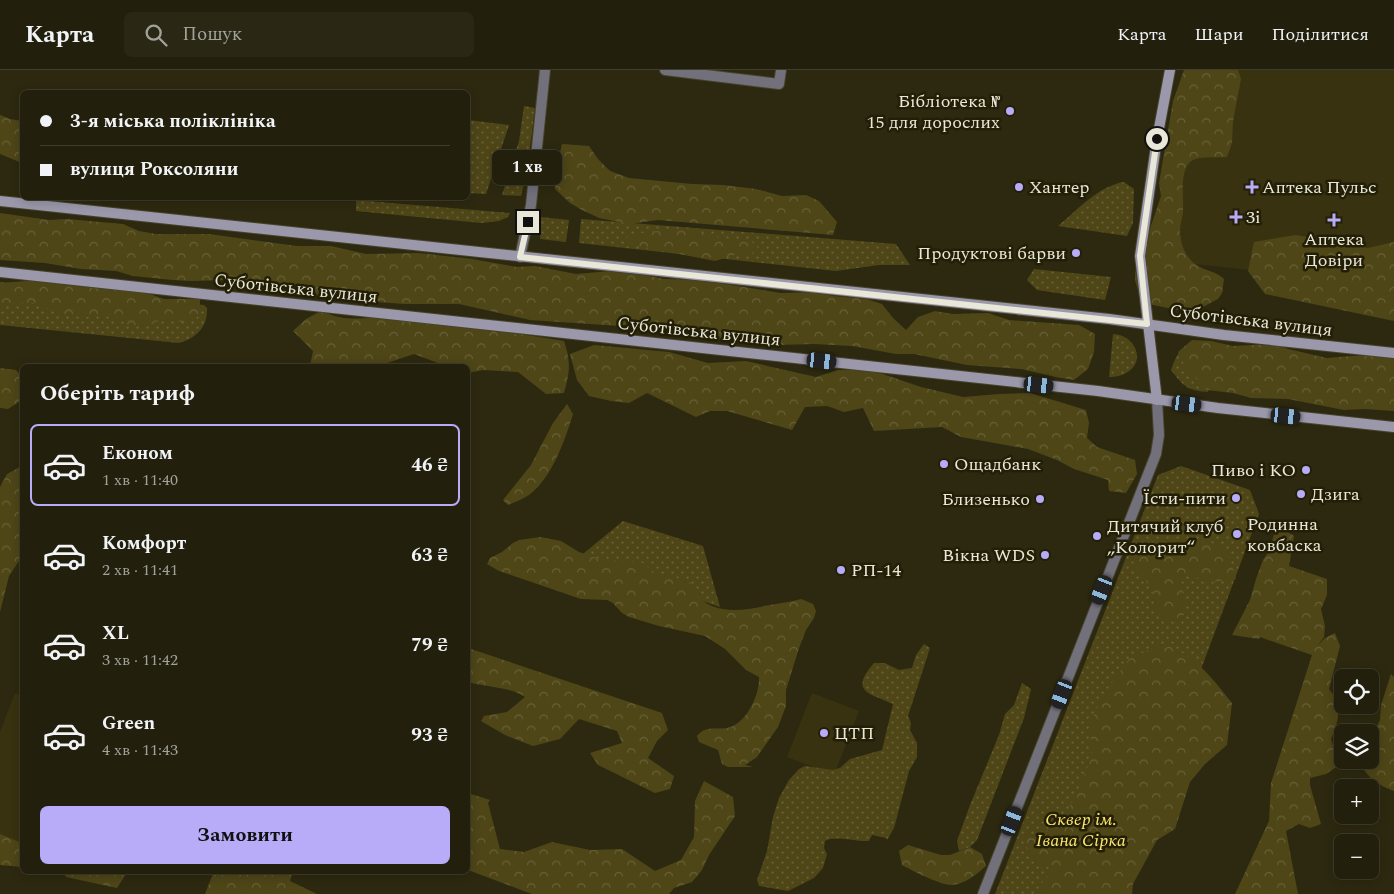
<!DOCTYPE html>
<html lang="uk">
<head>
<meta charset="utf-8">
<style>
	:root { --surface:#221f0c; --page:#2a2715; --text:#f1f3f6; --muted:#a2a29d; --line:#3f3d2d; --accent:#b8abf7 }
	body { margin:0; font-family:Spectral,serif; background:var(--page); color:var(--text); height:100vh; display:flex; flex-direction:column; font-size:19px; white-space:nowrap }
	* { box-sizing:border-box; margin:0 }
	p { font-size:16px; color:var(--muted) }
	.icon { flex:none; width:28px; height:28px; fill:none; stroke:currentColor; stroke-width:2; stroke-linecap:round; stroke-linejoin:round }
	.map { position:relative; flex:1; overflow:hidden }
	.side { position:absolute; left:20px; top:294px; width:450px; height:510px; display:flex; flex-direction:column; background:var(--surface); border-radius:8px; box-shadow:0 2px 12px #0003,0 0 0 1px var(--line) }
	.side>* { flex:none }
	.top-card { position:absolute; left:20px; top:20px; width:450px; height:110px; border-radius:8px; box-shadow:0 2px 12px #0003,0 0 0 1px var(--line); display:grid; align-content:center; height:110px; padding:0 20px; background:var(--surface) }
	.tools { position:absolute; left:1334px; top:599px; display:grid; gap:10px }
	.tools a { display:grid; place-items:center; width:45px; height:45px; border-radius:8px; background:var(--surface); box-shadow:0 2px 12px #0003,0 0 0 1px var(--line); font-size:25px }
	.end { position:absolute; width:22px; height:22px; margin:-11px; border:6px solid #e9e7d8; background:#111; box-shadow:0 0 0 2px #111 }
	.from { border-radius:50% }
	.bubble { position:absolute; height:35px; border-radius:8px; background:var(--surface); box-shadow:0 2px 12px #0003,0 0 0 1px var(--line); font-size:16px; font-weight:700; line-height:35px; text-align:center }
	.car { position:absolute; width:15px; height:30px; margin:-15px -8px; border-radius:6px; box-shadow:0 0 4px 1px #0007; background:linear-gradient(#222 24%,#8ab4d8 0 40%,#222 0 76%,#8ab4d8 0 86%,#222 0) }
	.top-card b { display:flex; align-items:center; gap:18px; height:48px; font-size:19px }
	.top-card b+b { border-top:1px solid var(--line) }
	.top-card i { width:12px; height:12px; background:var(--text) }
	ul { padding:0; list-style:none }
	li { display:flex; align-items:center; gap:15px; height:82px; margin:0 10px 8px; padding:0 10px; border:2px solid transparent; border-radius:8px }
	li div { flex:1 }
	li b { display:block; font-size:19px }
	li em { font-style:normal; font-weight:700 }
	li.active { border-color:var(--accent) }
	li>.icon { width:45px; height:45px; stroke-width:1.5 }
	h2 { padding:0 20px; font-size:22px; line-height:60px }
	.cta { display:flex; gap:10px; margin-top:auto; padding:10px 20px }
	.cta a { flex:1; height:58px; border-radius:8px; background:var(--accent); color:#111; font-size:20px; font-weight:700; line-height:58px; text-align:center }
	header { display:flex; align-items:center; gap:30px; box-sizing:border-box; height:70px; padding:0 25px; background:var(--surface); border-bottom:1px solid var(--line) }
	header strong { font-size:24px }
	nav { display:flex; gap:28px; margin-inline-start:auto; font-size:18px }
	.search { width:350px; height:45px; background:var(--page); display:flex; align-items:center; gap:12px; box-sizing:border-box; padding:0 18px; border-radius:8px; color:var(--muted); font-size:19px }
	.map>svg:first-child { display:block }
</style>
</head>
<body>
<header>
<strong>Карта</strong>
<div class="search"><svg class="icon" aria-label="search" viewBox="0 0 24 24"><circle cx="10" cy="10" r="6"/><path d="M15 15l6 6"/></svg>Пошук</div>
<nav><a>Карта</a><a>Шари</a><a>Поділитися</a></nav>
</header>
<div class="map">
<svg width="1394" height="824" viewBox="0 0 1394 824">
	<defs>
		<pattern id="grass-dots" width="8" height="8" patternUnits="userSpaceOnUse" patternTransform="scale(1.25)"><rect width="8" height="8" fill="#4e4617"/><path d="M2 2h.1M6 6h.1" fill="none" stroke="#686138" stroke-width="1.8" stroke-linecap="round"/></pattern>
		<pattern id="forest-crowns" width="20" height="18" patternUnits="userSpaceOnUse" patternTransform="scale(1.25)"><rect width="20" height="18" fill="#4e4617"/><path d="M2 6a3 3 0 1 1 6 0M12 15a3 3 0 1 1 6 0" fill="none" stroke="#686138"/></pattern>
	</defs>
	<rect width="100%" height="100%" fill="#2d2910"/>
	<path fill="#383211" d="M1194,0H1394V215L1165,191Z
		M15,623L22,626V789L0,781V662Z
		M812,623L859,641L834,705L787,687Z"/>
	<path fill="url(#grass-dots)" d="M524,36L535,38L527,101L521,126L502,125L519,71Z
		M468,50L509,55L486,124L468,123Z
		M1124,112L1134,119L1133,153L1127,166L1058,156C1076,141 1100,115 1124,112Z
		M356,130L510,143L508,147L499,151L481,153L356,141Z
		M541,147L569,150L566,172L540,169Z
		M581,149L896,174L910,195H879L836,201L579,173Z
		M1034,199L1111,207L1105,230L1037,220L1027,210Z
		M0,212L204,235L207,238C208,257 196,268 179,273L0,255Z
		M1113,264C1135,265 1146,290 1128,302C1122,306 1115,307 1109,307Z
		M1213,272L1208,322C1187,320 1184,317 1171,300C1181,272 1186,275 1213,272Z
		M1181,396L1250,420L1259,444L1117,824H995L1158,405Z
		M623,451L703,476L720,537L578,488Z
		M924,574L930,578L908,646L911,653L910,660L917,673V687L909,701L894,758L887,770L886,768L872,765L869,771C856,772 835,765 825,771L824,778L827,784L823,798L814,808L788,821L759,816L757,810L767,781L773,747L779,728L789,710L799,699L805,696L833,700L840,698L850,689L882,680L893,634C869,623 849,622 874,593H885L899,600L912,598L916,585Z
		M1022,613L1031,619L1024,648L977,770L970,777L959,781L957,771L970,735L999,665L1005,644L1014,635Z"/>
	<path fill="url(#forest-crowns)" d="M1184,0H1238L1241,9L1233,51L1232,73L1227,87C1217,88 1197,85 1190,92C1179,103 1184,127 1183,141C1183,148 1179,156 1180,163C1181,172 1183,181 1189,188C1198,201 1214,199 1224,209L1222,223L1218,229L1199,239L1177,240L1149,234L1139,224L1135,210V203L1161,126L1159,113L1173,31Z
		M0,45L10,49L22,51V93L0,84Z
		M562,74L589,76L598,89L610,101L629,108L692,114L723,115L756,119L782,126L806,125L819,131L837,152L833,165L658,150L629,154L599,148L582,140L570,133L555,119L556,99Z
		M0,143L49,150L67,149L123,154L139,161L156,164H209L297,176H331L366,184L419,183L472,189L517,197L535,196L576,204L611,201L629,202L664,209L700,210L781,223L816,222L833,226L866,229L882,234L893,248L906,260L918,247L935,241L953,244L988,243L1009,250L1079,255L1095,264L1094,282L1088,299L1074,310L1056,307L1021,299L967,295L914,284H896L852,276L814,274L777,275L690,267L672,264L638,252L620,256L530,250L459,234H405L350,230L243,217L227,210L191,211L173,210L133,206L116,201L81,199L45,193L0,190Z
		M670,160L695,161L715,167L751,171L759,179L757,182L735,185L715,191L638,176L621,169L646,162Z
		M1296,165L1368,178L1394,172V251L1265,224L1248,201L1254,172Z
		M40,210L147,223L164,229H200V246L184,252L166,250L131,256L122,251L105,246L87,247L69,246L52,241L36,233L0,234V213Z
		M321,241C327,243 333,246 339,247C356,251 375,246 393,248C449,256 507,261 564,271C571,293 570,301 564,323L546,324L518,302L483,300L468,303V296H446L414,284L378,296H310L313,281L293,261L306,249Z
		M1192,270L1211,271L1233,276L1273,274L1288,279L1327,288L1364,285L1394,289V341L1365,339L1344,340L1288,329L1251,328L1233,323L1207,320L1185,296L1178,282Z
		M594,275L669,282L708,293L746,291L816,307L838,300H871L921,317L963,327L999,324L1030,323L1086,340L1089,353L1087,368L1097,377L1135,390L1137,404L1126,423L1109,421L1108,410L1074,399L1057,390L1028,379L961,367L942,357L874,361L863,338L844,342L827,336L805,337L792,360L727,341H710L696,347L647,323L629,333L611,331L589,326L577,310L570,284Z
		M0,298L16,300L22,307V330L8,339L0,338Z
		M567,334L573,344C565,370 552,408 529,425C523,429 515,432 508,435L503,430L531,395L553,353Z
		M22,396V484L19,491L9,506L0,542V417L7,404Z
		M1277,455L1294,466L1289,496L1327,509V525L1321,539L1325,556L1324,567L1318,575L1325,568L1335,563L1340,576L1329,619C1343,636 1339,650 1331,669L1339,695L1326,704L1310,708V715L1321,754L1310,758L1299,754L1286,761L1298,824H1235L1269,751L1271,713L1312,585L1260,567L1259,569L1232,565L1250,530L1256,509L1263,490L1269,481Z
		M540,467L561,471L579,482L599,489L643,493L654,502L688,511L694,515L697,520L698,527C719,546 745,540 770,535C780,533 790,532 801,529L813,534L816,541L814,548L806,560L799,578L786,620V636L778,657L757,687L745,695L753,697H728L722,694L718,680L699,672L697,666C706,655 715,660 727,658C746,655 760,625 759,607L746,600L725,579L705,566L659,556L629,547L622,543L613,533L607,530L581,529L499,501L487,494L490,488L502,482L513,473L519,470Z
		M1179,470C1215,471 1228,471 1236,509L1205,513L1187,501L1181,514L1187,541L1178,551L1166,552L1156,540L1153,524L1144,507L1133,493L1142,475Z
		M1162,574C1194,583 1212,608 1232,633L1227,675L1205,694L1190,712L1175,759L1157,770L1133,814L1132,824H1038L1042,813L1053,800L1036,790L1020,767L1059,758L1076,724L1092,687L1090,656L1101,628L1129,589Z
		M468,578L662,643L668,660L657,671L648,688L674,706L670,719L655,723L598,695L590,683L622,673L617,661L579,649L560,669L533,676L505,665L481,651L484,646L507,642L525,627C511,617 485,617 468,612Z
		M1391,604L1394,607V721C1376,714 1369,709 1359,692L1360,690H1370V670L1380,650L1381,635Z
		M704,711L733,727L735,746L709,785L702,800L692,812L674,818L669,824H532L468,800V723L490,730L488,733L500,779L524,782L552,772L590,780L622,779L655,801L681,790L694,767L695,731Z
		M0,764L22,773V797L0,795Z
		M908,775L941,785H950L970,777L982,784L986,796C977,804 965,814 952,815C940,815 913,801 902,795L899,781Z
		M64,801H128L117,818L66,807Z
		M214,801H293L290,811L317,824H205Z"/>
	<g fill="none" stroke-linecap="round" stroke-linejoin="round">
		<defs>
			<path id="street" d="M665,0L779,14L781,0
				M520,187L531,135L545,0
				M983,824L1156,384L1159,365L1157,330"/>
			<path id="secondary" d="M0,131L1109,249L1224,265L1394,283
				M0,202L1098,321L1218,338L1394,357
				M1157,330L1140,186L1157,69L1170,0"/>
		</defs>
		<use href="#street" stroke="#47442c" stroke-width="12"/>
		<use href="#secondary" stroke="#47442c" stroke-width="12"/>
		<use href="#street" stroke="#71707b" stroke-width="10"/>
		<use href="#secondary" stroke="#9b98ab" stroke-width="10"/>
	</g>
	<g fill="none" stroke-linecap="round" stroke-linejoin="round">
		<path stroke="#e9e7d8" stroke-width="6" d="M528,152L520,187L1147,254L1140,186L1157,69"/>
	</g>
	<g fill="#b8abf7" stroke="#231f06" stroke-width="2">
		<circle cx="1010" cy="41" r="5"/>
		<circle cx="1019" cy="117" r="5"/>
		<path d="M1249.5 109.5h5v5h5v5h-5v5h-5v-5h-5v-5h5z"/>
		<path d="M1233.5 139.5h5v5h5v5h-5v5h-5v-5h-5v-5h5z"/>
		<path d="M1331.5 142.5h5v5h5v5h-5v5h-5v-5h-5v-5h5z"/>
		<circle cx="1076" cy="183" r="5"/>
		<circle cx="944" cy="394" r="5"/>
		<circle cx="1306" cy="400" r="5"/>
		<circle cx="1301" cy="424" r="5"/>
		<circle cx="1236" cy="428" r="5"/>
		<circle cx="1040" cy="429" r="5"/>
		<circle cx="1237" cy="464" r="5"/>
		<circle cx="1097" cy="466" r="5"/>
		<circle cx="1045" cy="485" r="5"/>
		<circle cx="841" cy="500" r="5"/>
		<circle cx="824" cy="663" r="5"/>
	</g>
	<g text-anchor="middle" stroke-width="5" stroke-linejoin="round" paint-order="stroke">
		<g font-size="18" fill="#e9e7d8" stroke="#231f06" text-anchor="start">
			<text x="1000" y="37" text-anchor="end">Бібліотека №<tspan x="1000" dy="21">15 для дорослих</tspan></text>
			<text x="1029" y="123">Хантер</text>
			<text x="1262" y="123">Аптека Пульс</text>
			<text x="1246" y="153">3і</text>
			<text x="1334" y="175" text-anchor="middle">Аптека<tspan x="1334" dy="21">Довіри</tspan></text>
			<text x="1066" y="189" text-anchor="end">Продуктові барви</text>
			<text x="954" y="400">Ощадбанк</text>
			<text x="1296" y="406" text-anchor="end">Пиво і КО</text>
			<text x="1311" y="430">Дзига</text>
			<text x="1226" y="434" text-anchor="end">Їсти-пити</text>
			<text x="1030" y="435" text-anchor="end">Близенько</text>
			<text x="1247" y="460">Родинна<tspan x="1247" dy="21">ковбаска</tspan></text>
			<text x="1107" y="462">Дитячий клуб<tspan x="1107" dy="21">„Колорит“</tspan></text>
			<text x="1035" y="491" text-anchor="end">Вікна WDS</text>
			<text x="851" y="506">РП-14</text>
			<text x="834" y="669">ЦТП</text>
		</g>
		<g font-size="18" fill="#e9e7d8" stroke="#231f06">
			<text transform="translate(296 218) rotate(6)" y="6">Суботівська вулиця</text>
			<text transform="translate(1251 250) rotate(7)" y="6">Суботівська вулиця</text>
			<text transform="translate(699 261) rotate(6)" y="6">Суботівська вулиця</text>
		</g>
		<g font-size="18" font-style="italic" fill="#fbe56d" stroke="#231f06">
			<text x="1081" y="755">Сквер ім.<tspan x="1081" dy="21">Івана Сірка</tspan></text>
		</g>
	</g>
</svg>
<div class="tools">
<a><svg class="icon" aria-label="locate" viewBox="0 0 24 24"><circle cx="12" cy="12" r="6"/><path d="M12 2v4M12 18v4M2 12h4M18 12h4"/></svg></a>
<a><svg class="icon" aria-label="layers" viewBox="0 0 24 24"><path d="M12 4l9 5-9 5-9-5zM3 14l9 5 9-5"/></svg></a>
<a>+</a>
<a>−</a>
</div>
<i class="end from" style="left:1157px;top:69px"></i>
<i class="end" style="left:528px;top:152px"></i>
<div class="bubble" style="left:492px;top:80px;width:70px">1 хв</div>
<i class="car" style="left:822px;top:291px;rotate:96deg"></i>
<i class="car" style="left:1039px;top:315px;rotate:96deg"></i>
<i class="car" style="left:1187px;top:334px;rotate:97deg"></i>
<i class="car" style="left:1286px;top:346px;rotate:96deg"></i>
<i class="car" style="left:1102px;top:520px;rotate:202deg"></i>
<i class="car" style="left:1062px;top:624px;rotate:201deg"></i>
<i class="car" style="left:1012px;top:751px;rotate:21deg"></i>
<div class="top-card">
<b><i class="from"></i>3-я міська поліклініка</b>
<b><i></i>вулиця Роксоляни</b>
</div>
<section class="side">
<h2>Оберіть тариф</h2>
<ul>
<li class="active"><svg class="icon" aria-label="car" viewBox="0 0 24 24"><path d="M5 17H2v-5l4-1 3-4h7l3 4 3 1v5h-3M9 17h6M6 11h13"/><circle cx="7" cy="17" r="2"/><circle cx="17" cy="17" r="2"/></svg><div><b>Економ</b><p>1 хв · 11:40</p></div><em>46 ₴</em></li>
<li><svg class="icon" aria-label="car" viewBox="0 0 24 24"><path d="M5 17H2v-5l4-1 3-4h7l3 4 3 1v5h-3M9 17h6M6 11h13"/><circle cx="7" cy="17" r="2"/><circle cx="17" cy="17" r="2"/></svg><div><b>Комфорт</b><p>2 хв · 11:41</p></div><em>63 ₴</em></li>
<li><svg class="icon" aria-label="car" viewBox="0 0 24 24"><path d="M5 17H2v-5l4-1 3-4h7l3 4 3 1v5h-3M9 17h6M6 11h13"/><circle cx="7" cy="17" r="2"/><circle cx="17" cy="17" r="2"/></svg><div><b>XL</b><p>3 хв · 11:42</p></div><em>79 ₴</em></li>
<li><svg class="icon" aria-label="car" viewBox="0 0 24 24"><path d="M5 17H2v-5l4-1 3-4h7l3 4 3 1v5h-3M9 17h6M6 11h13"/><circle cx="7" cy="17" r="2"/><circle cx="17" cy="17" r="2"/></svg><div><b>Green</b><p>4 хв · 11:43</p></div><em>93 ₴</em></li>
</ul>
<div class="cta"><a>Замовити</a></div>
</section>
</div>
</body>
</html>
